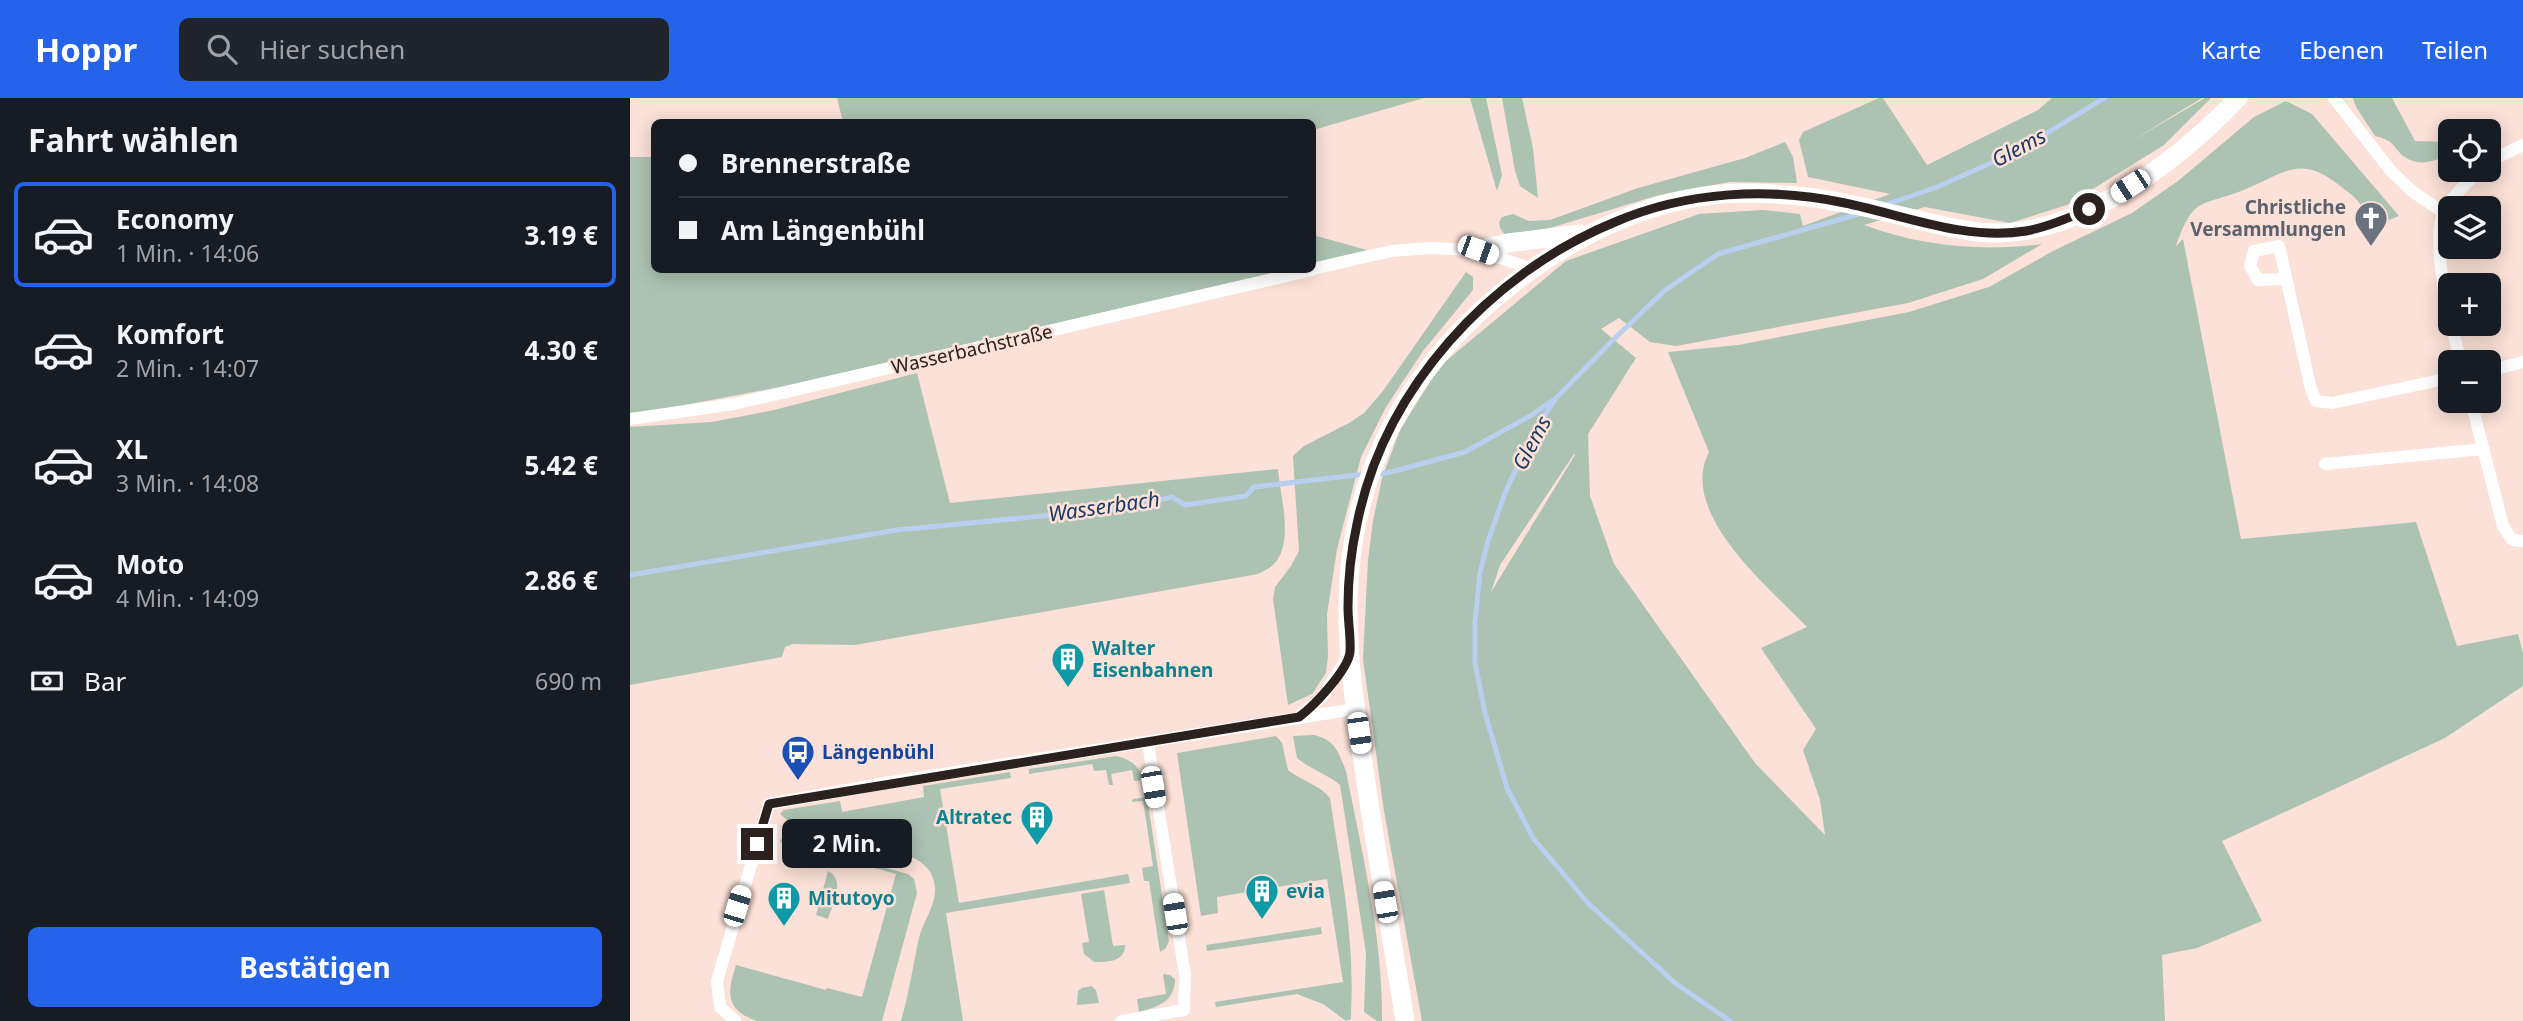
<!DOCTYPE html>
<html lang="de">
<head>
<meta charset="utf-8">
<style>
	:root { --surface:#171b24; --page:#20242c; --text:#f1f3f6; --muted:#9ea1a6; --line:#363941; --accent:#2563eb }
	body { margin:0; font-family:"Noto Sans",sans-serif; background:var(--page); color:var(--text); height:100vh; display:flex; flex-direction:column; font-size:26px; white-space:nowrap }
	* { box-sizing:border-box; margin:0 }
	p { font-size:23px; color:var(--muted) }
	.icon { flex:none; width:38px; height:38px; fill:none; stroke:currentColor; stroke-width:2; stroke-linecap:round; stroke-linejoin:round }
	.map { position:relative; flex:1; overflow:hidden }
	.sheet { display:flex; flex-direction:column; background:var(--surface); width:630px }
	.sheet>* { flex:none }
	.guide { position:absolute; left:21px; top:21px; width:665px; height:154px; border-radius:10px; box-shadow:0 4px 18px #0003; display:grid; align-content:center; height:154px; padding:0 28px; background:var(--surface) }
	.tools { position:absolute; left:1808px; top:21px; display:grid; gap:14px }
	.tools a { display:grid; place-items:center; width:63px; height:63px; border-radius:10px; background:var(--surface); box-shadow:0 4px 18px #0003; font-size:35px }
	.end { position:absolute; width:32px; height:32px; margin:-16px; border:9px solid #2b211e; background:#fff; box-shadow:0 0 0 4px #fff }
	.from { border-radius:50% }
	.bubble { position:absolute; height:49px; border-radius:10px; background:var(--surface); box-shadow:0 4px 18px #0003; font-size:23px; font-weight:700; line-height:49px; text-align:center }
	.car { position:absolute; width:21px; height:42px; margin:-21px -10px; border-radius:9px; box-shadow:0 0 5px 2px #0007; background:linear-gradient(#fff 24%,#345 0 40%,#fff 0 76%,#345 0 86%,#fff 0) }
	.guide b { display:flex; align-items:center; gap:24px; height:66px; font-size:26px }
	.guide b+b { border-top:2px solid var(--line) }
	.guide i { width:18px; height:18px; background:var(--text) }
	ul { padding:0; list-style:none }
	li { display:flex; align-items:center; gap:21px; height:105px; margin:0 14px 10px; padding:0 14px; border:4px solid transparent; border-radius:10px }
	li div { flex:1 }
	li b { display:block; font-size:26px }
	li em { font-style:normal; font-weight:700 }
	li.current { border-color:var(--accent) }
	li>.icon { width:63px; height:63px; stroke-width:1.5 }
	h2 { padding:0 28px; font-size:32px; line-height:84px }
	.pay { display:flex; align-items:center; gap:18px; height:77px; padding:0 28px; font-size:26px }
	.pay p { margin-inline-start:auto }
	.button { display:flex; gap:14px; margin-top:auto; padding:14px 28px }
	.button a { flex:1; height:80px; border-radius:10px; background:var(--accent); color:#fff; font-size:28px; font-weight:700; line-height:80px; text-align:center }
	header { display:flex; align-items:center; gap:42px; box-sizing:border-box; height:98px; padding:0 35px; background:var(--accent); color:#fff }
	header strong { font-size:33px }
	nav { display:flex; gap:38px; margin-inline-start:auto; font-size:24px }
	.search { width:490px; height:63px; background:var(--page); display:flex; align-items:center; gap:18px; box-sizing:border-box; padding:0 24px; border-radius:10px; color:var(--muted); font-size:26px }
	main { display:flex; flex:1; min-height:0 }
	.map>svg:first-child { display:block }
</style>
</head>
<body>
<header>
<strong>Hoppr</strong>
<div class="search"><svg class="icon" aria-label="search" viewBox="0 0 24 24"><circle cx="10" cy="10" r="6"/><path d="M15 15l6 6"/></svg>Hier suchen</div>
<nav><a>Karte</a><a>Ebenen</a><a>Teilen</a></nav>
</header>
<main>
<section class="sheet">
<h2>Fahrt wählen</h2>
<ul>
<li class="current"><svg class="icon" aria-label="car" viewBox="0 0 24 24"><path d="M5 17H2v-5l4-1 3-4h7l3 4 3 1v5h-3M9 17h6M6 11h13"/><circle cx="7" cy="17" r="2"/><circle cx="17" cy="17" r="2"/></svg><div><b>Economy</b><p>1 Min. · 14:06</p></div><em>3.19 €</em></li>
<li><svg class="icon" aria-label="car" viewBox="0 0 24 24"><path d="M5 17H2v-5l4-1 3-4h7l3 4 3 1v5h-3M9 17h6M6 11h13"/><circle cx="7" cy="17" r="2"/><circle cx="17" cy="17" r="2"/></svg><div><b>Komfort</b><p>2 Min. · 14:07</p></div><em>4.30 €</em></li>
<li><svg class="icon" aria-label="car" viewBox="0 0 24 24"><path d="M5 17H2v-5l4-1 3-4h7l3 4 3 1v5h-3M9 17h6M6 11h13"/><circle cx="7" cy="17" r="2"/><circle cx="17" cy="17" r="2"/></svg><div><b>XL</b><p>3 Min. · 14:08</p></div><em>5.42 €</em></li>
<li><svg class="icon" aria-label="car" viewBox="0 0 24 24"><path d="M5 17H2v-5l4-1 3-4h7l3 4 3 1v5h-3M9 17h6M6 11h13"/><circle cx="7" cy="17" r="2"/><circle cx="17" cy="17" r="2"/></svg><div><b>Moto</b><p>4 Min. · 14:09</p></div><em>2.86 €</em></li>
</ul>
<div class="pay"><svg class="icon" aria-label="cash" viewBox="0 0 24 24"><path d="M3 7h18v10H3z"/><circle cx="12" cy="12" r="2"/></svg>Bar<p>690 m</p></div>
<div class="button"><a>Bestätigen</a></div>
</section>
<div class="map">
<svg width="1893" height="923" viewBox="0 0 1893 923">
	<rect width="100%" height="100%" fill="#fbe1d7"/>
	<path fill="#acc2b2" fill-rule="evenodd" d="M207,0H794L683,32L682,24H213Z
		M840,0H856L872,77L867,93Z
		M872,0H892L903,50L908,100L890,88L885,73Z
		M1249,0H1253L1297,67L1408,12L1422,0H1572L1498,45L1575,0H1581L1534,47L1437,107L1380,125L1295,109L1234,127C1289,148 1353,154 1412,146L1353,181L1278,205L1046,248L1020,244L989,220L971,231L1006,260L958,336L960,398L984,466L1125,665L1195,737L1190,702L1173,652L1186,631L1131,550L1177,529C1140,490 1047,415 1079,354L1038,254L1108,247L1279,214L1359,189L1423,153L1502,115L1548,83L1624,19L1656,3L1682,16L1769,118L1754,124H1738C1730,101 1727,101 1709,87C1670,56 1655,75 1616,91C1573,109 1564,96 1546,148L1553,141L1611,441L1786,424L1827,548L1888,536L1893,555V588L1815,640L1592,743L1632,823L1567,850L1532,857L1535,923H792L754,713L733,561L738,462L743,423L752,380L770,332L810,268L936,163L1069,116L1133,112L1170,116L1173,128L1260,96L1178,79L1169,42L1173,34ZM944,356L945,357L861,494L870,467Z
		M1723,0H1762L1785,43L1814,44L1818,57C1805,63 1791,68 1778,61C1762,52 1768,43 1745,38L1726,9Z
		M1155,44L1163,59L1167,85L1100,84L1054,92L1029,97L920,130L875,137L870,130L869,124L872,119L883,116L899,123L920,122L1008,90L1115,60Z
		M0,59H24V172H655L161,287L23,313L0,315Z
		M683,137L737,152L683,165Z
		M836,174L843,179V192L793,253L756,309L731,359L707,451L697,516L698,558L696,575L682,596L658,607L643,501L645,489L661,468L669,453L663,358L674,348L719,325L734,315L753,293Z
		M287,275L320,405L648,371C650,398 665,446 643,467C639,471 633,473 628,476L225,547L163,546L155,549L152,559L0,587V329L82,324L144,312Z
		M684,637C706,642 708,654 716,673C732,756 753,838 752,923H747L734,914L736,855L710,687C697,676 680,671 667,660L663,638Z
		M646,638L652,645L658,672C671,683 689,686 700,700C711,774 725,840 721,915V921L716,923L693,906L667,896L586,909L585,904L713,884L697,781L587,799L588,815L571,818L547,655Z
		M486,658C502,662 508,667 514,682L504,683L502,672L481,676L483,687H479L476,672L464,673L462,666L399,676V671Z
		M380,674L381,680L310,691L329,805L498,776L500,785L316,815L333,923H271C279,895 283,868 289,840C293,824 304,810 305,794C308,745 226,750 195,742C177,737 163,728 150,716L154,712L210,703L212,714L294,699L293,688Z
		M517,699L539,843L536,850L530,854L519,783H514L512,770L523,768L513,703L502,704L503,701Z
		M151,741L278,776L284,781L287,795L252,923H127C95,912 97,895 106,867L196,892L197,890L232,899L266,776L150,744Z
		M198,773C216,782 203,806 198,821L186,817Z
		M474,792L483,848L495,847C495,864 478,864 464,864L454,856L452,845L459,844L451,796Z
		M691,829L692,836L577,853L576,847Z
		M533,876L540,877L545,881C545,903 528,909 509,914L507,901L536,896Z
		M462,888L466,892L469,905L447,907L448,893L452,890Z"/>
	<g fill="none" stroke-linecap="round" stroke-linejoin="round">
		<path stroke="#b8cff0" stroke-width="5" d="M1255,107L1307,89L1388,53L1474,0
			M745,376L757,375L835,354L900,318L922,303
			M0,477L267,432L496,410L542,399L555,407L616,398L624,389L735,376
			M1100,923L1045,885L958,805L903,740L877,690L855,615L845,565V524L850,474L858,443L875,395L902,337L926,300L982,243L1034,193L1088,156L1229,116"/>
		<path stroke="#fff" stroke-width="12" d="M1704,0L1761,73L1783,94L1813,114
			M1858,64L1893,47
			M682,171L762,153L801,150L848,152L902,171
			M1654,181L1628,182L1620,168L1624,153L1649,148L1681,291L1686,303L1702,305L1820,280
			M1820,221C1814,197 1803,135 1814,113C1822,98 1838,84 1850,72
			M1821,226L1831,264
			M1858,273L1893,264
			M1841,303L1873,428L1882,442L1893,443
			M0,321L104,306L682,172
			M1695,366L1854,351
			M672,616L692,599L719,557
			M105,923L90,909L87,883L139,706L255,685L725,611
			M492,923L554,912L555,877L518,645"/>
		<path stroke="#fff" stroke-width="19" d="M848,152L878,145L950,136
			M775,923C762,839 746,755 734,671C726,616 717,560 718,504C720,372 781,264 885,184C950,134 1028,97 1111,95C1146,95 1181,98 1214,105C1259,113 1302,128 1347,134C1442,145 1546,65 1608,0"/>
	</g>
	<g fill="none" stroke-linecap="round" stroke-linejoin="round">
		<path stroke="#2b211e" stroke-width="9" d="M127,746L139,706L669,619C684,608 718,572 720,554C721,539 718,524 718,509C718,481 721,453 727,426C754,291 859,176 985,124C1057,93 1139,89 1215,105C1273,117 1336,143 1396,133C1418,129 1439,120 1459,111"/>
	</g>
	<defs>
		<symbol id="church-pin" viewBox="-11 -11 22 30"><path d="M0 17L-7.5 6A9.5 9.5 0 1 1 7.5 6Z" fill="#6b7280" stroke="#fbe1d7"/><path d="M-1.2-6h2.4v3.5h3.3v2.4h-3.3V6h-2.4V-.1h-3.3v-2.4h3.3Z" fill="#fff"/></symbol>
		<symbol id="building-pin" viewBox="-11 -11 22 30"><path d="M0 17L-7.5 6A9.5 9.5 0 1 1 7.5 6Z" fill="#0f9aa8" stroke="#fbe1d7"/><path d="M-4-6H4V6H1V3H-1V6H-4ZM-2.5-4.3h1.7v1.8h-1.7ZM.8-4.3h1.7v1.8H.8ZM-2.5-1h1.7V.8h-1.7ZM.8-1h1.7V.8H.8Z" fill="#fff"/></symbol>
		<symbol id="bus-pin" viewBox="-11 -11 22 30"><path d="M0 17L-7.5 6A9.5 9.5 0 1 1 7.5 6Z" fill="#1a4fb4" stroke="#fbe1d7"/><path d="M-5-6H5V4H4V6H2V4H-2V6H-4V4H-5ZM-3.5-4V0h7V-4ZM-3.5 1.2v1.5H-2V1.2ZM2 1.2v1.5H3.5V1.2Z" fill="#fff"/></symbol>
	</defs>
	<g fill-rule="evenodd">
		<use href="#church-pin" x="1722" y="101" width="38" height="52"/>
		<use href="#building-pin" x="419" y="542" width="38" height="52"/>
		<use href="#bus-pin" x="149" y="635" width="38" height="52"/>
		<use href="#building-pin" x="388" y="700" width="38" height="52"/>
		<use href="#building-pin" x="613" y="774" width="38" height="52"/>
		<use href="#building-pin" x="135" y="781" width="38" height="52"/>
	</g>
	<g text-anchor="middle" stroke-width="5" stroke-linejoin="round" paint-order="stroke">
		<g font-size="19" font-weight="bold" fill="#5b616d" stroke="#fbe1d7" text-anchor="end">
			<text x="1716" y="116">Christliche<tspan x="1716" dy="22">Versammlungen</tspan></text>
		</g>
		<g font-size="19" fill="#2b211e" stroke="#fbe1d7">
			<text transform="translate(342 251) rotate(-13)" y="7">Wasserbachstraße</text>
		</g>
		<g font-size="19" font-weight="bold" fill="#0d838f" stroke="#fbe1d7" text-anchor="start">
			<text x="462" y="557">Walter<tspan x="462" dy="22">Eisenbahnen</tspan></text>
			<text x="382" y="726" text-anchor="end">Altratec</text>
			<text x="656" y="800">evia</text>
			<text x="178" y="807">Mitutoyo</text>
		</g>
		<g font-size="19" font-weight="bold" fill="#164399" stroke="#fbe1d7" text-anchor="start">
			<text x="192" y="661">Längenbühl</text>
		</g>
		<g font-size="21" font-style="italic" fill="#1b3963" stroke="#fbe1d7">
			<text transform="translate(1389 50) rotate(-28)" y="7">Glems</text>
			<text transform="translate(902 345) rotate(-62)" y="7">Glems</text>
			<text transform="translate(474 409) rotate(-8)" y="7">Wasserbach</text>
		</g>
	</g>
</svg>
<div class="tools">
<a><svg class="icon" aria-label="locate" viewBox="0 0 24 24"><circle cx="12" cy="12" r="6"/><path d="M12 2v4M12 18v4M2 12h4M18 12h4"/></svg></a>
<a><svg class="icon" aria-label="layers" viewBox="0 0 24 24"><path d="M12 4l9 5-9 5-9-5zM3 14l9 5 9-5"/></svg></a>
<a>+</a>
<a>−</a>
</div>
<i class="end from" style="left:1459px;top:111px"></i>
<i class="end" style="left:127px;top:746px"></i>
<div class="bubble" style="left:152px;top:721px;width:130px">2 Min.</div>
<i class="car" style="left:1500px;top:88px;rotate:237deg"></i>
<i class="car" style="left:848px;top:152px;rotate:110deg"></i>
<i class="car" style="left:729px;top:635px;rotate:172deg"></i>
<i class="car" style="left:523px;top:689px;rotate:170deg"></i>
<i class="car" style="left:755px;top:804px;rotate:350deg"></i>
<i class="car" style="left:107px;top:808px;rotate:17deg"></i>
<i class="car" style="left:545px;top:816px;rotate:351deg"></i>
<div class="guide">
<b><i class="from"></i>Brennerstraße</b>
<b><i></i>Am Längenbühl</b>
</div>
</div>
</main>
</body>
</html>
